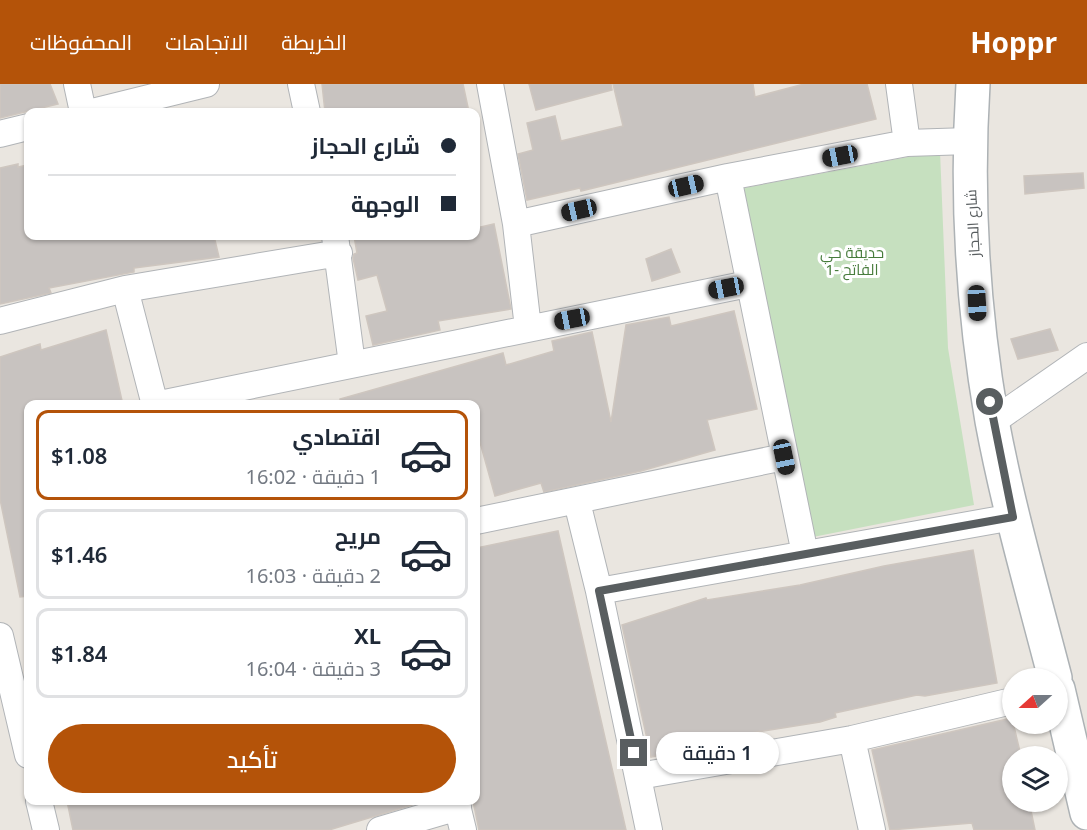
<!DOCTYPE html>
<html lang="ar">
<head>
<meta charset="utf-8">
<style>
	:root { --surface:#fff; --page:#f6f6f7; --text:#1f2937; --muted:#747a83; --line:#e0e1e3; --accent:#b45309 }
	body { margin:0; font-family:"Noto Sans",Cairo,sans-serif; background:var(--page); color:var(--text); direction:rtl; height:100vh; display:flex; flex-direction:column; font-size:22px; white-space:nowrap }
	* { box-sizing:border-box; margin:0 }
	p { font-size:20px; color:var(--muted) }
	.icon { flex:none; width:33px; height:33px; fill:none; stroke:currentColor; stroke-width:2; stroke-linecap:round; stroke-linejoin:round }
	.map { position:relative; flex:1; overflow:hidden; direction:ltr }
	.side { position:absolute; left:24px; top:316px; width:456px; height:405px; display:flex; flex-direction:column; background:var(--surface); border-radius:12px; box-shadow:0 2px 4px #0004; direction:rtl }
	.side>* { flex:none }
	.guide { position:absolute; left:24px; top:24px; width:456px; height:132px; border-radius:12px; box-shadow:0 2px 4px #0004; direction:rtl; display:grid; align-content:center; height:132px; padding:0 24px; background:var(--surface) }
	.needle { width:39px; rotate:249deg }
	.tools { position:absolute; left:1002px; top:584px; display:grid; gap:12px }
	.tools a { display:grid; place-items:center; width:66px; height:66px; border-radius:50%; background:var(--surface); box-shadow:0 2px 4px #0004; font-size:30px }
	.end { position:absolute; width:27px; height:27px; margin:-14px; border:8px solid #595e60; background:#fff; box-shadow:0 0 0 3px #fff }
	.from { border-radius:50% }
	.bubble { position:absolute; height:42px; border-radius:21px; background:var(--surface); box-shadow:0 2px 4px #0004; font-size:20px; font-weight:600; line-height:42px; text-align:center; direction:rtl }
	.car { position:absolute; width:18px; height:36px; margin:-18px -9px; border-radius:8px; box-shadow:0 0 4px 2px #0007; background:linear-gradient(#222 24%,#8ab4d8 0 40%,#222 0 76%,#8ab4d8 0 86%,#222 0) }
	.guide b { display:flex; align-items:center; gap:21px; height:57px; font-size:22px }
	.guide b+b { border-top:2px solid var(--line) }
	.guide i { width:15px; height:15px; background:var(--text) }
	ul { padding:10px 0 0; list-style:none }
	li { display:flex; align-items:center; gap:18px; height:90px; margin:0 12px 9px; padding:0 12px; border:3px solid var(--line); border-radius:12px }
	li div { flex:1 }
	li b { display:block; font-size:22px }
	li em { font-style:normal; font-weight:600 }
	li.active { border-color:var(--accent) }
	li>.icon { width:54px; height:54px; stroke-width:1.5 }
	.cta { display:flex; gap:12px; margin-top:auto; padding:12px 24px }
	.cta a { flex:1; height:69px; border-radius:36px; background:var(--accent); color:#fff; font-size:24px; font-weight:600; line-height:69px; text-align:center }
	header { display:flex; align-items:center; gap:36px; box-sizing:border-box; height:84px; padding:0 30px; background:var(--accent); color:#fff }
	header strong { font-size:28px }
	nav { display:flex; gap:33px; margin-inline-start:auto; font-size:21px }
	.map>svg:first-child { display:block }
</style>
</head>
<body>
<header>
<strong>Hoppr</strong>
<nav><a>الخريطة</a><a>الاتجاهات</a><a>المحفوظات</a></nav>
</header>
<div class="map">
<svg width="1087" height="746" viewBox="0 0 1087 746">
	<rect width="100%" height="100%" fill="#eae6e0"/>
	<path fill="#c6e0bf" d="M940,67L948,264L974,421L813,453L744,104Z"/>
	<path fill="#c8c3c0" stroke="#cec6bf" stroke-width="1.5" d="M0,0H50L58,20L0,34Z
		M322,0H463L469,28H325Z
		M529,0H611L612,6L536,26Z
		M613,0H753L755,13L804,0H867L876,35L581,107L580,104L527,116L518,70L533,66L527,39L555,32L561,57L623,42Z
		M18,80V83L28,81V152H214L219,173L134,184V188L49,204L51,209L0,220V84Z
		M1083,89L1084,104L1025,110L1024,92Z
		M494,140L511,225L438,237L440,246L373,261L366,232L387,227L377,191L358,196L353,174L354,170L357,169L354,152H476V144Z
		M671,165L680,188L652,197L646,175Z
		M734,227L757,325L707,336L715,366L641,387L544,408L541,399L495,412L476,344V321H341L340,315L503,269L506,281L554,267L552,257L592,248L611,338L626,241L669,233L671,242Z
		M1050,245L1058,266L1018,275L1011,255Z
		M106,246L123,321H28V512L20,513L0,415V273L40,260L41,266Z
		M558,447L626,746H479L473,717H476V464Z
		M973,466L997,599L925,612L917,611L835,629L836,633L820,638L738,651L739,654L651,673L622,541L706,514L707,516L800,501L884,482Z
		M1012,634L1021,672H1012V717H1029L1035,746H974L972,739L890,746L872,666Z
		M67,717H412V721L329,746H73Z"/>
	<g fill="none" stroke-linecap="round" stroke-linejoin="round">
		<defs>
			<path id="street" d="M77,0L83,28
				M301,0L307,28
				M490,0L516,140L528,244
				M899,0L907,59
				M92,28L206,0
				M0,50L28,43
				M728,93L805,470
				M516,140L728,93L907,59L969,57
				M335,152L352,280
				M125,205L155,321
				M0,237L125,205L339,169
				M155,321L748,200
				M992,338L1087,272
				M577,418L599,507L649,746
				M476,437L784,373
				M599,507L1013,433
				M0,552L28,671
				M852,655L872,746
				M639,692L852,655L1012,617
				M39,717L46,746
				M456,717L463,746
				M380,746L458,723"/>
			<path id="secondary" d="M973,0C966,111 973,227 992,337C1008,423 1033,509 1055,594
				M1058,605L1087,729"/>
		</defs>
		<use href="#street" stroke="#b1b4b7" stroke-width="28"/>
		<use href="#secondary" stroke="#adb2b5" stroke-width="36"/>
		<use href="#street" stroke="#fff" stroke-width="26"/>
		<use href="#secondary" stroke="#fff" stroke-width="33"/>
	</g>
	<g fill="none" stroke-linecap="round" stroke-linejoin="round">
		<path stroke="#595e60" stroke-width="8" d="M634,669L599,507L1013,433L990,318"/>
	</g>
	<g text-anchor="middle" stroke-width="6" stroke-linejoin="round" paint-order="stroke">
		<g font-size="15" fill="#595e60" stroke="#fff">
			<text transform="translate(973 139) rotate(-93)" y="5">شارع الحجاز</text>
		</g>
		<g font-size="15" fill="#477c3c" stroke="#fff">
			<text x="852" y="174">حديقة حي<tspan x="852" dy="17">الفاتح -1</tspan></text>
		</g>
	</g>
</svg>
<div class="tools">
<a><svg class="needle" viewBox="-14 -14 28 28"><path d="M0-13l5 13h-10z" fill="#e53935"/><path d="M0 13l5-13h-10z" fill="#747a83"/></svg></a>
<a><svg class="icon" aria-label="layers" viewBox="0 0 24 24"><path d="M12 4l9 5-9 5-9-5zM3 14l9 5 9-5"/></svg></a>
</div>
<i class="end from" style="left:990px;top:318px"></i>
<i class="end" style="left:634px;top:669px"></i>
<div class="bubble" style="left:656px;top:648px;width:123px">1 دقيقة</div>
<i class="car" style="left:840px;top:72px;rotate:259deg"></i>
<i class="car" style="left:686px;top:102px;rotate:77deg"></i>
<i class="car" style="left:579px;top:126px;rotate:257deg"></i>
<i class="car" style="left:726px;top:204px;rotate:259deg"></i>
<i class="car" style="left:977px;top:219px;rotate:177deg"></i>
<i class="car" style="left:572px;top:235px;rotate:259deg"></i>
<i class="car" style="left:784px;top:373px;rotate:168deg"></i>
<div class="guide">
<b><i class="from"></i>شارع الحجاز</b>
<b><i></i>الوجهة</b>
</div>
<section class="side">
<ul>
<li class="active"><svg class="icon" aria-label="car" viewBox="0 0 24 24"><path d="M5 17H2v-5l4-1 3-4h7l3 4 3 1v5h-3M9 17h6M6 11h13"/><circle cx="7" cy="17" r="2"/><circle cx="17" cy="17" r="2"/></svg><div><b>اقتصادي</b><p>1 دقيقة · 16:02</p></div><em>$1.08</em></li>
<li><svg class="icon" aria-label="car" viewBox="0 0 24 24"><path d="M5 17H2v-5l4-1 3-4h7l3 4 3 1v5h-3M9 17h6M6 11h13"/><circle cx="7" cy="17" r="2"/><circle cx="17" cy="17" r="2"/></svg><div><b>مريح</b><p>2 دقيقة · 16:03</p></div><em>$1.46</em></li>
<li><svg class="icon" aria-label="car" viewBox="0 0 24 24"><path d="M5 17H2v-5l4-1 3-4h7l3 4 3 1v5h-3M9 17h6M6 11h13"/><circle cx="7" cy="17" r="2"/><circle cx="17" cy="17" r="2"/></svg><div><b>XL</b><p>3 دقيقة · 16:04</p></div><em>$1.84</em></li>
</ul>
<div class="cta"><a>تأكيد</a></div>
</section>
</div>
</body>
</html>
